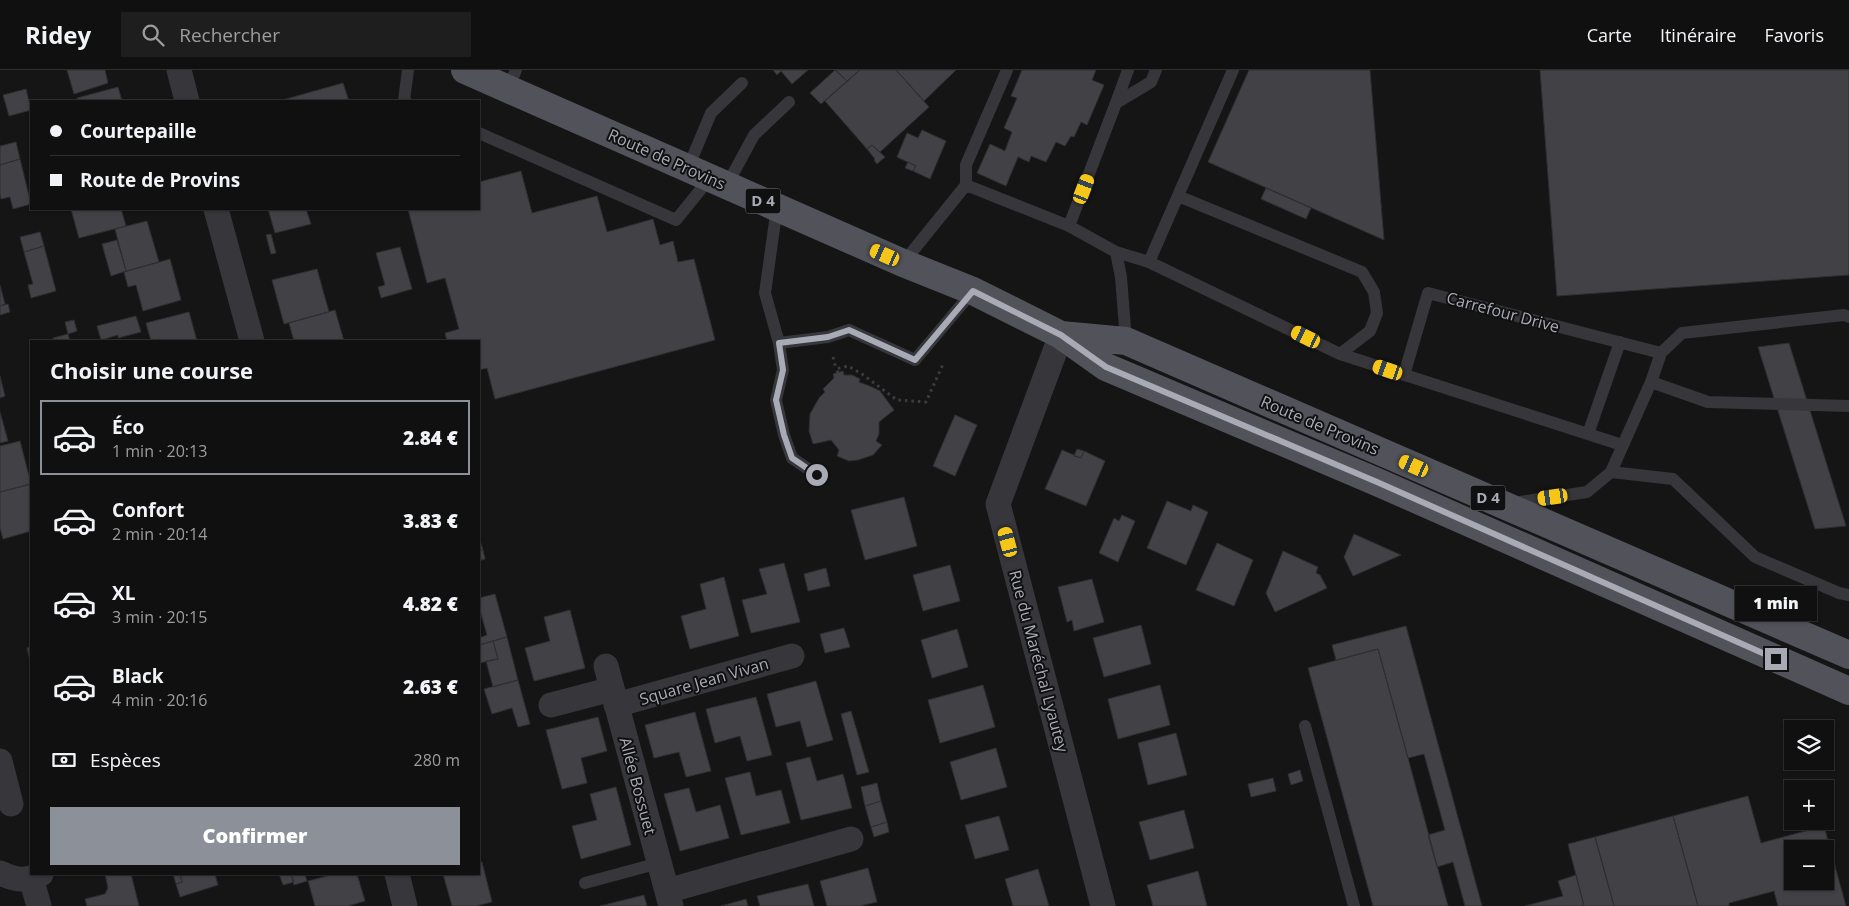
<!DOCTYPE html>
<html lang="fr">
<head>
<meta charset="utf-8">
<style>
	:root { --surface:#101010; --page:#1e1e1e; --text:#f1f3f6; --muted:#9c9d9f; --line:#303030; --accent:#8c9099 }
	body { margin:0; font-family:"Open Sans",sans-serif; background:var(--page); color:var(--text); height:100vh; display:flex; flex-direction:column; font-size:19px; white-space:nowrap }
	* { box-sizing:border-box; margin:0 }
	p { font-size:16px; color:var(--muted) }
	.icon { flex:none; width:28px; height:28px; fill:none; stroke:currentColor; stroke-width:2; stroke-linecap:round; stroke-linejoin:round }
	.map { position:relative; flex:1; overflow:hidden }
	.side { position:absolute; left:30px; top:270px; width:450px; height:535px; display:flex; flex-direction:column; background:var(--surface); border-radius:0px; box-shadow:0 1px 4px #0004,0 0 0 1px var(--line) }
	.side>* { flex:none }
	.guide { position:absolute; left:30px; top:30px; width:450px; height:110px; border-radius:0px; box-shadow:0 1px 4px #0004,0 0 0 1px var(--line); display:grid; align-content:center; height:110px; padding:0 20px; background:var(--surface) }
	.controls { position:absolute; left:1784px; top:650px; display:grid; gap:10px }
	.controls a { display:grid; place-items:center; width:50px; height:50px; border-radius:0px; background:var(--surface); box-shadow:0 1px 4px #0004,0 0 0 1px var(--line); font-size:25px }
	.end { position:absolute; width:22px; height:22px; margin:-11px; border:6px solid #a8abb5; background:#111; box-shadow:0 0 0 2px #111 }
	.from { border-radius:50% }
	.bubble { position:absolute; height:35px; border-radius:0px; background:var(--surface); box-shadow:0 1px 4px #0004,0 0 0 1px var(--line); font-size:16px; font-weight:800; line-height:35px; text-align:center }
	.car { position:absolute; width:15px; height:30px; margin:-15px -8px; border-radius:6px; box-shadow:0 0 4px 1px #0007; background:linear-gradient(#f5c518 24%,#345 0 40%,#f5c518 0 76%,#345 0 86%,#f5c518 0) }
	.guide b { display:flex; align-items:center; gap:18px; height:48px; font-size:19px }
	.guide b+b { border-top:1px solid var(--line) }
	.guide i { width:12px; height:12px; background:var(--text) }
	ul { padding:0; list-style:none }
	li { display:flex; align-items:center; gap:15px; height:75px; margin:0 10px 8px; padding:0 10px; border:2px solid transparent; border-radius:0px }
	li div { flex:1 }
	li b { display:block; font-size:19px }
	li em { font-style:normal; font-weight:800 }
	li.active { border-color:var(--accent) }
	li>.icon { width:45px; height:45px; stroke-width:1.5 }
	h2 { padding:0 20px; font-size:22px; line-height:60px }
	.pay { display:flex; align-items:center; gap:12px; height:55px; padding:0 20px; font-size:19px }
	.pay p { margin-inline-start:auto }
	.action { display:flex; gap:10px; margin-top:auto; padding:10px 20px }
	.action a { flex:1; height:58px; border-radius:0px; background:var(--accent); color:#fff; font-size:20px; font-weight:800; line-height:58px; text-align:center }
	header { display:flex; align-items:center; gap:30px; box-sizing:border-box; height:70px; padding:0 25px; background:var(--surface); border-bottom:1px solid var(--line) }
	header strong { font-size:24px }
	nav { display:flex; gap:28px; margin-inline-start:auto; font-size:18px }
	.search { width:350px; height:45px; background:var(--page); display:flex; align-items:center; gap:12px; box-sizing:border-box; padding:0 18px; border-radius:0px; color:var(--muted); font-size:19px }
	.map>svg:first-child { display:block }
</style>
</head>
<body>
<header>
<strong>Ridey</strong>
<div class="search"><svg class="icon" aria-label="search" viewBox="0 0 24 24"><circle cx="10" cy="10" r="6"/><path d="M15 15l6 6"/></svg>Rechercher</div>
<nav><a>Carte</a><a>Itinéraire</a><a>Favoris</a></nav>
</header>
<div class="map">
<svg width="1849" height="836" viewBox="0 0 1849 836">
	<rect width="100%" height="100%" fill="#151516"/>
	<path fill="#424246" stroke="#2f2f32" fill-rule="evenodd" d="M67,0H105L108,13L74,24Z
		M773,0H808L792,14L781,1L777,5Z
		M835,0L847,11L821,34L810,23Z
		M836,0H860L847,11Z
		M860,0H896L929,37L880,82L872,75L867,79L825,31Z
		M896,0H956L924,31Z
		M1022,0H1096L1092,10L1104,15L1087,55L1081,52L1074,67L1071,66L1065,76L1056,72L1046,92L1031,86L1029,92L1018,87L1006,116L977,103L990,74L1005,81L1012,62L1004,58L1017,28L1011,26Z
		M1249,0H1370L1384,170L1208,92Z
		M1540,0H1849V205L1557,226Z
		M343,13L349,31H279Z
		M118,17L122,31H78L77,28Z
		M26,19L31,40L9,46L3,25Z
		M922,60L946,71L930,109L913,101L916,96L897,87L907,63L918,68Z
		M16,72L20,89L0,95V76Z
		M872,75L885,87L877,94L874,90L875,89L867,79Z
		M20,89L31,134L13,139L10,127L1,129L0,124V95Z
		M908,92L916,96L913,101L905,98Z
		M521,101L532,143L597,126L607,162L653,149L660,175L673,171L678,192L694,189L715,270L495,329L487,298L479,300V271H447L445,263L459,259L445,208L427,213L408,139H479V112Z
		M1266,118L1311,138L1306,149L1261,129Z
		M71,139H121L126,156L79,168Z
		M268,139H306L311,154L275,163Z
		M147,151L159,192L126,201L115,159Z
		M40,162L44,176L24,182L20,167Z
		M271,164L276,183L271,184L266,165Z
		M117,170L126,201L111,206L102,174Z
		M44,176L56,221L31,228L28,215L33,214L24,182Z
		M400,177L412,219L381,228L378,217L385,215L376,183Z
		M170,189L181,230L143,241L136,215L128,217L124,202Z
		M317,199L329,242L284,254L272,210Z
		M0,215L5,234L0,236Z
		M8,234L10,242L0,245V236Z
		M335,240L344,271H294L289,253Z
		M189,242L197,271H161L160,269L151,271L146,253Z
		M136,246L141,262L118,268V265L101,270L97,256Z
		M74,250L77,261L68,264L65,252Z
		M68,264L70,271H54L53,268Z
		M1789,273L1846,456L1815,459L1758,277Z
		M843,301L844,305H852L860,309L859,312L872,317L880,321L894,340L879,352V364L876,371L882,375L873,385L858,390L849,391L837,386L839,380L831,370L813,374L809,361L810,344L819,328L825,322L823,319L834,308L833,304Z
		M0,306L5,326L0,328Z
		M0,342L8,371L0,373Z
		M955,345L977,355L955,406L933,396Z
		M20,371L31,414L0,422V376Z
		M1077,379L1084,381L1081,388L1074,386Z
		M1062,380L1081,388L1084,381L1105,391L1086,436L1045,419Z
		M31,414V461L3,469L0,458V422Z
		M904,427L917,476L865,490L851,440Z
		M1167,431L1191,441L1193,435L1208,442L1186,495L1147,478Z
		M1122,445L1135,451L1118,492L1099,483L1114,448L1119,451Z
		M1354,464L1401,485L1353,506L1344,487Z
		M479,470H480L483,480L479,481Z
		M1217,473L1253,490L1234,536L1196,520Z
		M483,480L485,489L479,491V481Z
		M1283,481L1318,497L1316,503L1320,505L1327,518L1275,542L1266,523Z
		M784,493L800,552L751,563L742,530L767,524L759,499Z
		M950,495L960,531L923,541L913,505Z
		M826,498L830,516L808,521L804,504Z
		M724,507L739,566L690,579L681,546L706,539L700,514Z
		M1092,509L1104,552L1074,561L1072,550L1067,552L1058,517Z
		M495,524L507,567L479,575V568L487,565L479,537V528Z
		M570,540L585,598L534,611L525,578L550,571L544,547Z
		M1141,555L1151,594L1104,607L1093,568Z
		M1406,556L1482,836H1465L1453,792L1437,797L1428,765L1445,760L1424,684L1408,688L1378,579L1336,590L1332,575Z
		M844,558L850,577L825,583L820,564Z
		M957,559L968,597L932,608L921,570Z
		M507,567L518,610L493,617L486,591L498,589L493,571Z
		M493,571L498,589L479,593V575Z
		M31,577V595L27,578Z
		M1378,579L1408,688L1448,836H1373L1308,598Z
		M518,610L530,654L518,657L512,638L492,644L484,619Z
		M816,611L833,670L807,677L800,651L776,657L767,624Z
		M983,615L995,657L940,673L928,630Z
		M1160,615L1170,655L1118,669L1108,629Z
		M756,627L772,685L747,691L740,666L715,673L706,639Z
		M851,641L869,702L857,705L841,644Z
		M695,642L711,701L686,707L679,682L654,688L645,655Z
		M598,647L607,681L581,688L587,713L562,719L546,660Z
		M1176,663L1187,705L1148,715L1138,673Z
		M996,678L1007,717L961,730L950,692Z
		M810,687L817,711L843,704L852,738L801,750L786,693Z
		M1300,700L1303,711L1291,715L1288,704Z
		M750,702L756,726L781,720L790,753L741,765L725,708Z
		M1273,708L1276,721L1251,727L1248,714Z
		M877,713L881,731L865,736L861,717Z
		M616,717L631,775L581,789L572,756L597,750L590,724Z
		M689,718L696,742L720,735L729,768L680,781L664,724Z
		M1748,726L1761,773L1824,756L1846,836H1778L1774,821L1729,833V836H1698L1673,746ZM1792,779H1825V811H1792Z
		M881,731L887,752L871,757L865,736Z
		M1184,740L1194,778L1150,790L1139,752Z
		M999,746L1009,780L975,789L965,755Z
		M1673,746L1698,836H1614L1595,767Z
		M887,752L889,762L874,767L871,757Z
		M1595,767L1614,836H1584L1568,774Z
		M482,792L492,832L476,836H452L443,804H479V793Z
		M868,798L877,832L860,836H827L820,811Z
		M1038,799L1049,836H1013L1005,809Z
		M1198,801L1207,836H1153L1147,815Z
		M105,804H131L139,836H87L85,829L105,824L108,818Z
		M173,804H180L182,812L176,814Z
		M180,804H215L218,815L180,827L176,814L182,812Z
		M279,804H291L294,812L283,815Z
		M291,804H305L307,811L294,815Z
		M335,804H357L365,831L348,836H315L308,811Z
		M1576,805L1584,836H1525L1563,826L1558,811Z
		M808,814L814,836H760L757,826Z
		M644,825L647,836H600Z
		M746,829L748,836H721Z"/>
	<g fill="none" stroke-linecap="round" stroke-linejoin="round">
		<path stroke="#3c3d42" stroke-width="3" stroke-dasharray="2.5 4" stroke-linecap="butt" d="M833,287L836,299
			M838,303L836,299L848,296L862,304L897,330L926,332L944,292"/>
		<path stroke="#36363b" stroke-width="12" d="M508,19L516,0
			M406,31L404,30L408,0
			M1116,33L1128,0
			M479,63L676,150L710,108
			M688,98L711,43L742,13
			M727,115L754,65L789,32
			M966,115V95L1007,0
			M1178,126L1362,202L1374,222L1377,243L1370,261L1340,284
			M777,137L765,223L779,273L828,267L849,260L915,290L973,221
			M1069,156L1116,33L1151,12L1156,0
			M1116,182L1121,207L1126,271
			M1149,192L1340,284L1622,375
			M903,193L966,115L1069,156L1116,182L1149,192L1233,0
			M779,273L783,300L776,330L784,365L792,388L817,405
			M1404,305L1428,223L1661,283
			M1651,312L1708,332L1849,336
			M1588,364L1620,272
			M1611,402L1673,409L1755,487L1839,523L1849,525
			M1513,433L1587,422L1611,402L1651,312L1661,283L1682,263L1844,245L1849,247
			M1305,656L1354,836
			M585,813L659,793"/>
		<path stroke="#36363b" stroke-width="25" d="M179,0L187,31
			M216,139L252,271
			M1061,265L998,434L1103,836
			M606,596L671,836
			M551,635L612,619
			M616,635L792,586
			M0,691L11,734
			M0,803C16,810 24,812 41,804
			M397,804L405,836
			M31,808L39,836
			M667,821L851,769"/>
		<path stroke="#52535a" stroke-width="28" d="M465,0L903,193L973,221L1061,265L1106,297L1377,412L1849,621
			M1061,265L1126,271L1849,585"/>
	</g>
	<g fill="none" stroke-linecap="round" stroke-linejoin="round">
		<path stroke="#a8abb5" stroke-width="6" d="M817,405L792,388L784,365L776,330L783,300L779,273L828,267L849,260L915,290L973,221L1061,265L1106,297L1377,412L1776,589"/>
	</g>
	<g text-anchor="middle" stroke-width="4" stroke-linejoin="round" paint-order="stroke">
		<g fill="#101011" stroke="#7a7c84" stroke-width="1">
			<rect x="745.5" y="118.5" width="35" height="25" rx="4"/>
			<rect x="1470.5" y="415.5" width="35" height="25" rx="4"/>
		</g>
		<g font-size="15" font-weight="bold" fill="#a8abb5">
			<text x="763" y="136">D 4</text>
			<text x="1488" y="433">D 4</text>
		</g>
		<g font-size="16" fill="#a8abb5" stroke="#101011">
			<text transform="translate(667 89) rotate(24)" y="6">Route de Provins</text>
			<text transform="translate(1503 242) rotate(15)" y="6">Carrefour Drive</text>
			<text transform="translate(1320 355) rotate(23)" y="6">Route de Provins</text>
			<text transform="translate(1039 591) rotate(75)" y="6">Rue du Maréchal Lyautey</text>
			<text transform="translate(704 611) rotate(-16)" y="6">Square Jean Vivan</text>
			<text transform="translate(638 716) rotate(75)" y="6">Allée Bossuet</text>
		</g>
	</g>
</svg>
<div class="controls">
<a><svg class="icon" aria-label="layers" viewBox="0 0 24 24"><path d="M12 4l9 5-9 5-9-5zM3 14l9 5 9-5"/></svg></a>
<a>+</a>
<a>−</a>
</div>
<i class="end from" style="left:817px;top:405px"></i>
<i class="end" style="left:1776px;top:589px"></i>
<div class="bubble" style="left:1735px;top:516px;width:82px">1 min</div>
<i class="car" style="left:1084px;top:119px;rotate:21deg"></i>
<i class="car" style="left:885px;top:185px;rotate:294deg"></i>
<i class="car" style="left:1306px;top:267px;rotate:296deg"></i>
<i class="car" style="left:1388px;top:300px;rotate:289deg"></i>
<i class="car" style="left:1414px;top:396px;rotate:294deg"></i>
<i class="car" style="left:1553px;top:427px;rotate:262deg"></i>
<i class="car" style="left:1008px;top:472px;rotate:345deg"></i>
<div class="guide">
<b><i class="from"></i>Courtepaille</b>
<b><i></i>Route de Provins</b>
</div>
<section class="side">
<h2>Choisir une course</h2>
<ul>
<li class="active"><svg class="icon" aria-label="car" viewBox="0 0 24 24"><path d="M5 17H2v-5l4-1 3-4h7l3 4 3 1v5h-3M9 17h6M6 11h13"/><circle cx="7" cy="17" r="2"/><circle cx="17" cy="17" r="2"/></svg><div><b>Éco</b><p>1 min · 20:13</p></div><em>2.84 €</em></li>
<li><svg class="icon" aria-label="car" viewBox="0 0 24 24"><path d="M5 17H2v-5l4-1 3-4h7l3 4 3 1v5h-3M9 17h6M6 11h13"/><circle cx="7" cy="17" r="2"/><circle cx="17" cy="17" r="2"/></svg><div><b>Confort</b><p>2 min · 20:14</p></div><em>3.83 €</em></li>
<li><svg class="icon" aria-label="car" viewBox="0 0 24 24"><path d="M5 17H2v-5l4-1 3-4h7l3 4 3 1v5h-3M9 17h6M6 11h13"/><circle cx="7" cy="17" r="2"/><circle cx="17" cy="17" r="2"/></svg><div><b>XL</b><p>3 min · 20:15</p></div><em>4.82 €</em></li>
<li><svg class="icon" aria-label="car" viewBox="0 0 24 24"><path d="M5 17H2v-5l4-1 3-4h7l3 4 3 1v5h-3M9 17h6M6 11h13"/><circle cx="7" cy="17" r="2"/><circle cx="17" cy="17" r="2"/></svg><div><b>Black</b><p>4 min · 20:16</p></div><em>2.63 €</em></li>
</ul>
<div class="pay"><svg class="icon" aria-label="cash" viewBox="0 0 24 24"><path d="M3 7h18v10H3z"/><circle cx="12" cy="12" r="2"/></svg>Espèces<p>280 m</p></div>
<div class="action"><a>Confirmer</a></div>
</section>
</div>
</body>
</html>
